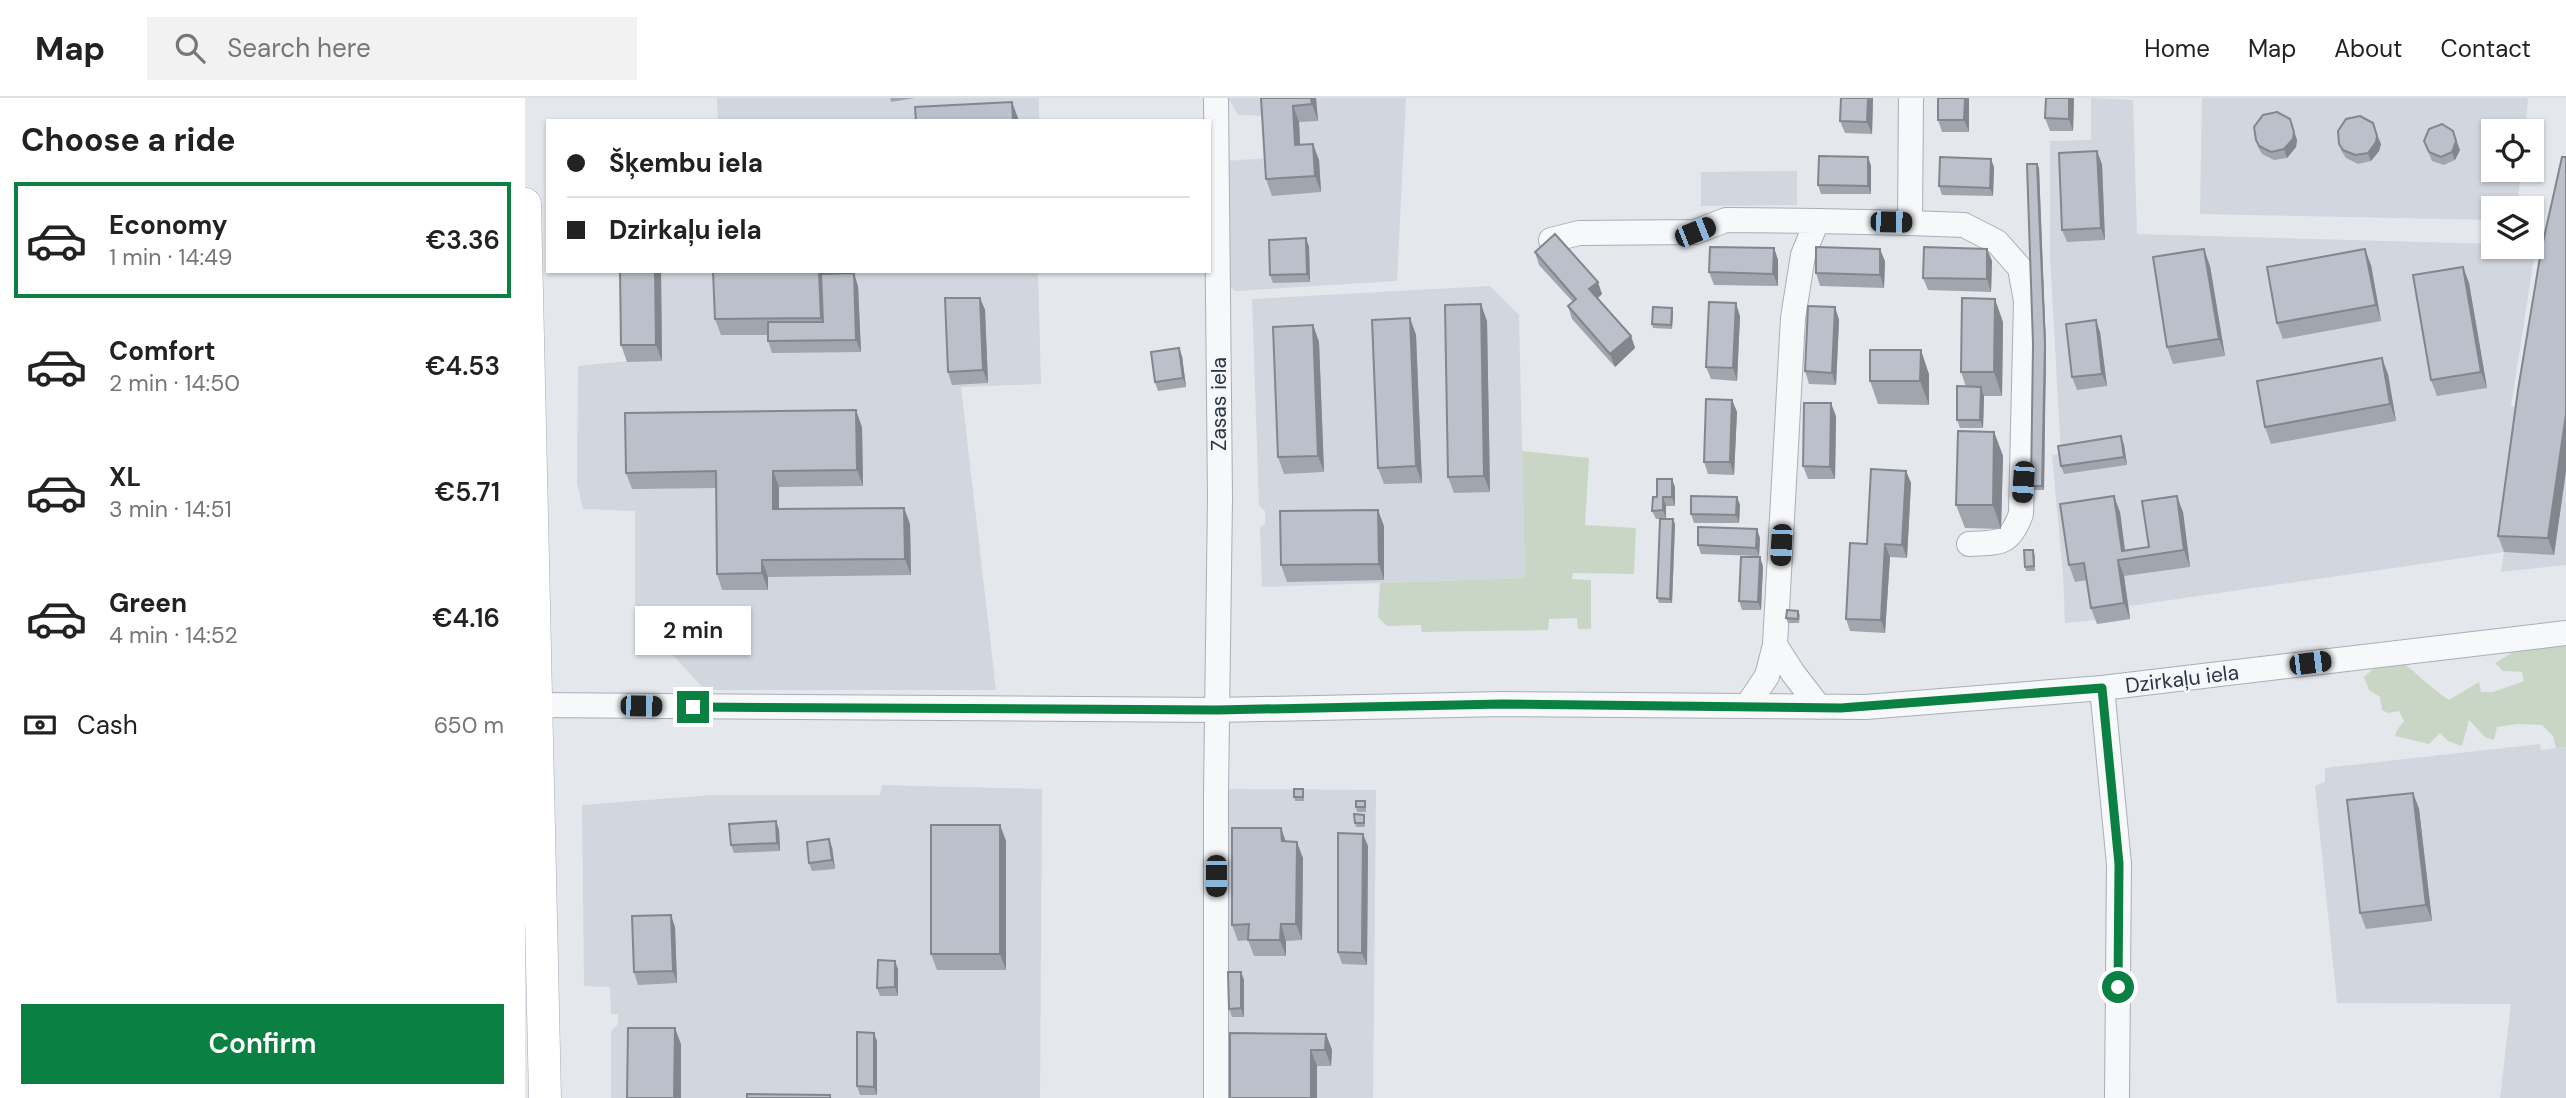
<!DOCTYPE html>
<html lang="en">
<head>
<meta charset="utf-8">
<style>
	:root { --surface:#fff; --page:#f2f2f2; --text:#222; --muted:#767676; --line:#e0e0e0; --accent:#0b8043 }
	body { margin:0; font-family:"DM Sans",sans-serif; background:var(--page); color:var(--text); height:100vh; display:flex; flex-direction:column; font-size:26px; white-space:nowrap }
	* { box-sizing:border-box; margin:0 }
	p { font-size:23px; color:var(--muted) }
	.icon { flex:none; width:38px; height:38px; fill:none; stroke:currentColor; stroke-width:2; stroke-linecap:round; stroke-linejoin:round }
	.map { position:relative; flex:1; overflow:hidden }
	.panel { display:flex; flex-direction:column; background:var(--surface); width:525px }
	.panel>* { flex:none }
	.guide { position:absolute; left:21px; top:21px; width:665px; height:154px; border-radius:0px; box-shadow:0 2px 5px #0004; display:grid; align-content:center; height:154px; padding:0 21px; background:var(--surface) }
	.buttons { position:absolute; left:1956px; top:21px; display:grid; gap:14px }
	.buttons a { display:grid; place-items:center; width:63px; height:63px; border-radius:0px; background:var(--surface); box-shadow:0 2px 5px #0004; font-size:35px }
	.end { position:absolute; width:32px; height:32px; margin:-16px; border:9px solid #0b8043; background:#fff; box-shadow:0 0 0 4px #fff }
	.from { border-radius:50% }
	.bubble { position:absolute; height:49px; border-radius:0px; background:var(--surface); box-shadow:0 2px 5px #0004; font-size:23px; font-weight:600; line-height:49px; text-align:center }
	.car { position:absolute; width:21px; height:42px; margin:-21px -10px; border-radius:9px; box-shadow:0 0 5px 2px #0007; background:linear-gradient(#222 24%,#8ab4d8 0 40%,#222 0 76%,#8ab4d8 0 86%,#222 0) }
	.guide b { display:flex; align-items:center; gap:24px; height:66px; font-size:26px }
	.guide b+b { border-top:2px solid var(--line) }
	.guide i { width:18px; height:18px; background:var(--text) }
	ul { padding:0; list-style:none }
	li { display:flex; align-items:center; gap:21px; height:116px; margin:0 14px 10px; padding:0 7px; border:4px solid transparent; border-radius:0px }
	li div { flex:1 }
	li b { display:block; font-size:26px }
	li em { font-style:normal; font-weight:600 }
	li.selected { border-color:var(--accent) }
	li>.icon { width:63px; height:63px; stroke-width:1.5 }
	h2 { padding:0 21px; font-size:32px; line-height:84px }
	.pay { display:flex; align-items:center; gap:18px; height:77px; padding:0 21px; font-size:26px }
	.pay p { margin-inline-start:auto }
	.action { display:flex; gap:14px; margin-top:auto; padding:14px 21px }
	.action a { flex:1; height:80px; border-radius:0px; background:var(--accent); color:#fff; font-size:28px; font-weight:600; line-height:80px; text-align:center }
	header { display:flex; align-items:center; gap:42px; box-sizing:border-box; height:98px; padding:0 35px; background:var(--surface); border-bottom:2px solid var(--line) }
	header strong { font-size:33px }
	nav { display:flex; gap:38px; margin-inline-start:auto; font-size:24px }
	.search { width:490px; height:63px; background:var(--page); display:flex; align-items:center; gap:18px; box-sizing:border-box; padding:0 24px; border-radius:0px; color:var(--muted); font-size:26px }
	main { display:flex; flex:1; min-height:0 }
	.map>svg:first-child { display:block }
</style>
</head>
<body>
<header>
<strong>Map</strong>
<div class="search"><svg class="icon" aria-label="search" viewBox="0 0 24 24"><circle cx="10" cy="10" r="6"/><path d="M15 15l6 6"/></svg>Search here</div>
<nav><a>Home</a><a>Map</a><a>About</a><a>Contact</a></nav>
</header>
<main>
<section class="panel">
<h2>Choose a ride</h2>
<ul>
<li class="selected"><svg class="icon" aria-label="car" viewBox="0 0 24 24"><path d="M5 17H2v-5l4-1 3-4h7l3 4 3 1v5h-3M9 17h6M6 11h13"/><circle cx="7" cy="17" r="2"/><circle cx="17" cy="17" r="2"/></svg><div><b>Economy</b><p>1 min · 14:49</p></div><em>€3.36</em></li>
<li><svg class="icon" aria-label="car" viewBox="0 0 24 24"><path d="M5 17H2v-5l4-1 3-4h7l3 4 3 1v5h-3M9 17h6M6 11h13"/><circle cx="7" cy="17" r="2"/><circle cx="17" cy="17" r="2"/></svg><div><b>Comfort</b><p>2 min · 14:50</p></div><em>€4.53</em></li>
<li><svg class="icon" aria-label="car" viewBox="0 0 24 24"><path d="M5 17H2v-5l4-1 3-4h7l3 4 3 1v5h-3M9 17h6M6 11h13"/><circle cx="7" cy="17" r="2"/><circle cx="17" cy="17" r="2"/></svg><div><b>XL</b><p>3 min · 14:51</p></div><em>€5.71</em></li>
<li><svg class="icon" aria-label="car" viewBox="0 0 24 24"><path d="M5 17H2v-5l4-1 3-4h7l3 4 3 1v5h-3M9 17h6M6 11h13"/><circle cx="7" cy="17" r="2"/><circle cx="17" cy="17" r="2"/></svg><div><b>Green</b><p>4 min · 14:52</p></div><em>€4.16</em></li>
</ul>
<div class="pay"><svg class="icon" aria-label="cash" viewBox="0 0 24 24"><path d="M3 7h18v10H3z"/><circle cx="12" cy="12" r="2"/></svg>Cash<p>650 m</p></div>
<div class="action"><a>Confirm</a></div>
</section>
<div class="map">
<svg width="2041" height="1000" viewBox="0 0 2041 1000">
	<rect width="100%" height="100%" fill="#e4e7ec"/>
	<path fill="#d2d6de" d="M192,0H514V23H193Z
		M703,0H881L872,183L710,193L701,186V63L744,60L742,18L713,17Z
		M1566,0L1608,2L1612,136L1969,146V149L2011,147L1986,308L1999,309L2041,86V467L1976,474L1979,454L1604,508L1605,521L1572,526L1571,522L1540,525L1538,477L1527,357L1536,356L1525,159V43L1566,42Z
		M1677,0H2003L2000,33H1969V72H1996L1992,110H1969V122L1675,116Z
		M1272,73V107L1176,108V74Z
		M101,173H513L516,286L436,289L471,592H180L110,516V413L58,411L52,385L53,268L102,263Z
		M965,188L994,217L1000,480L737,489L735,429L740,426V413L734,407L727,201Z
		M2015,646L2016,652L2041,649V1000H1975L1986,906L1812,905L1790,688L1800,684V670Z
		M357,687L517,691L515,1000H86V933L93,926V916H86L85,889L59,888L57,707L187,697H355Z
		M699,691L851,692L848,1000H701Z"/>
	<path fill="#c9d6c5" d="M997,353L1064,360L1060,427L1111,430L1109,476L1048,475L1047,481L1066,482V531H1053L1052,520L1024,521L1023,532L897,534L896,527L862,528L853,519L855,485L1000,480Z
		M2041,545V649L2031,650L2028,638L2017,627L1992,626L1972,629L1969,642L1960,639L1944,622L1937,648L1923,643L1915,635L1904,646L1870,638L1872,632L1879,623L1874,613L1863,615L1857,612L1855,599L1844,592L1839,579L1847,572L1873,561C1891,574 1905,590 1924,602L1954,584L1956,594H1968L1999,583L1997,574L1978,573L1970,565L1998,548Z"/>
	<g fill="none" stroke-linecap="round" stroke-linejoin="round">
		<defs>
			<path id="minor" d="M1385,125L1439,127L1472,144L1495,170L1501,203L1496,416C1484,448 1475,444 1444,446
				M1026,142L1054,135L1170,134L1201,122L1292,123
				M1250,547L1268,575L1294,609
				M1577,590L1594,766L1592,1000
				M12,607L692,612L977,606L1341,609L1577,590L2041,535
				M1222,608L1242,578L1250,547L1268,220L1278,157L1292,123L1385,125L1386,0
				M691,1000V694L695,400L691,0"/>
			<path id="major" d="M0,106L20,1000"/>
		</defs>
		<use href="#minor" stroke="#a9aeb7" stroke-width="26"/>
		<use href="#major" stroke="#a3abb8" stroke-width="33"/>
		<use href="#minor" stroke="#f7f8fa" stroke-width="24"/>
		<use href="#major" stroke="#fff" stroke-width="32"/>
	</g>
	<path fill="#a1a5ae" d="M365,0H390L366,4Z
		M736,0H791L793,23L774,24L775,47L794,62L796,94L747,98L741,81Z
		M1316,0H1348L1347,36L1320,35L1315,23Z
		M1413,0H1444V34H1417L1413,22Z
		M1549,0L1548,33H1525L1520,20Z
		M1765,21L1772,42L1771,49L1762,60L1749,62L1737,56L1734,51L1731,42Z
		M1848,25L1856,46L1854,53L1846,63L1833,66L1821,60L1817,54L1814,46Z
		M1899,43L1935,52L1930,62L1919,67L1907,63Z
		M1343,59L1346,68V96H1296L1293,87Z
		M2041,59V373L2029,457L1979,454L1973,438Z
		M1512,66L1514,70L1521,250L1519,392H1507L1506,388Z
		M1577,66L1580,142L1542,144L1537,132Z
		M1469,69L1468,98L1417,97L1414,88Z
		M781,140L784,149L785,184L748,185L745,177Z
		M1249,150L1253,162V188L1189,187L1184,174Z
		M1462,151L1467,163L1466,194L1403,192L1398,180Z
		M1010,154L1077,196L1072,200L1106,238L1110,250L1090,269L1047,221L1043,208L1048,204L1014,167Z
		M1360,163L1359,190L1295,188L1291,175Z
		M1846,167L1856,223L1758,241L1752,225Z
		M1685,168L1700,258L1648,266L1642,249Z
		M1938,169L1944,185L1962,290L1912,298L1906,282Z
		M95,173H136L137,263L102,264L96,247Z
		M296,176L333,188L336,254L247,255L243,243V237H196L190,221Z
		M455,200L460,212L463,285L427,287L423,274Z
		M1310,209L1314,222L1311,287L1284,286L1280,273Z
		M1147,210L1148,214L1147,231L1128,230L1127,226Z
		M1215,218L1212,283L1186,281L1181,269Z
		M885,220L891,237L897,385L859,386L853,370Z
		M962,223L965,394L929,395L923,379Z
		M1478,224L1477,298H1459L1458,330H1435L1432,322L1441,289L1436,274Z
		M788,227L794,244L799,374L759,376L753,359Z
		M1575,234L1582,288L1552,292L1547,279Z
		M657,258L661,289L633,293L630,284Z
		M1404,276V307L1353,306L1345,283Z
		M1863,276L1871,323L1746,346L1740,329Z
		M1207,302L1212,314L1209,377L1183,376L1179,364Z
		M1311,318L1310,381H1283L1278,368Z
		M337,329L338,388L254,389V411L379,410L385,426L386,477L243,479V492H197L192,476L191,390L107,391L101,375Z
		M1469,334L1478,358L1476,431L1440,430L1431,407Z
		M1596,338L1599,347L1602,367L1539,376L1536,368Z
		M1381,373L1386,385L1382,460L1365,459L1360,535L1325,533L1321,521L1342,446Z
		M1150,389V408H1141V421L1150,426L1147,505H1134L1132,500L1135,421H1131L1127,413L1132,399Z
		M1212,399L1215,407L1214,425H1169L1166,416Z
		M1595,414L1600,452L1624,449L1658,414L1665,469L1599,478L1605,521L1572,526L1566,510L1562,482L1550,484L1544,467Z
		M859,428V482L762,484L756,467Z
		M1235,440L1234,458L1176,456L1173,447Z
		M1510,456V473H1501L1500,469Z
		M1238,468L1236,512H1217L1214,503Z
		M1273,513L1275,517L1274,525H1263L1261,520Z
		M778,691L779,695V703H770L769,699Z
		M1888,695L1894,711L1907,823L1841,831L1835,815Z
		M841,707V714H832L831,709Z
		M840,721V729H831L830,725Z
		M251,723L254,732L255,753L209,755L206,747Z
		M475,727L481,743V872H412L406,856Z
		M761,743L778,760L777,842L761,843V858H729L723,842L713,843L707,827Z
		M843,748L842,867L817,866L813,854Z
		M307,749L310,771L287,773L284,765Z
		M150,829L152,885L113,887L109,874Z
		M373,871V898H355L352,890Z
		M716,874L719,882V919H707L704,911Z
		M801,936L807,952L806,968H792L705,1000Z
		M352,943V997H335L332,988Z"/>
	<path fill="#83868d" d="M786,0H791L793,23L787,6Z
		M1343,0H1348L1347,36L1342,24Z
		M1440,0H1444V34L1439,22Z
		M1544,0H1549L1548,33L1544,21Z
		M487,4L493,20V23H488Z
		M768,8L774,24L776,63L770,47Z
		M1928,33L1935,52L1930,62L1927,54Z
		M1769,34L1772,42L1771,49L1762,60L1759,51Z
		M1852,38L1856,46L1854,53L1846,63L1843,55Z
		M788,46L794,62L796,94L790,78Z
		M1572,53L1577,66L1580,142L1576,130Z
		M1343,59L1346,68V96L1343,88Z
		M1466,61L1469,69L1468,98L1465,90Z
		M1512,66L1514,70L1521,250L1519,392L1517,388Z
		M781,140L784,149L785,184L782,176Z
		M1249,150L1253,162V188L1248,176Z
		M1355,151L1360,163L1359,190L1355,177Z
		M1462,151L1467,163L1466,194L1462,181Z
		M1679,151L1685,168L1700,258L1694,241Z
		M1840,151L1846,167L1856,223L1851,207Z
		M1938,169L1944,185L1962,290L1956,274Z
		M130,173H136L137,263L131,247Z
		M329,175L333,188L336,254L331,242Z
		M1073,184L1077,196L1069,204L1064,191Z
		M455,200L460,212L463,285L458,272Z
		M1470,201L1478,224L1477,298L1469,274Z
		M1211,205L1215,218L1212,283L1208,270Z
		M956,206L962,223L965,394L959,378Z
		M1310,209L1314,222L1311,287L1307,275Z
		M1147,210L1148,214L1147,231L1146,227Z
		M885,220L891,237L897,385L891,368Z
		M1571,222L1575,234L1582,288L1577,276Z
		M788,227L794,244L799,374L793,358Z
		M1106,238L1110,250L1090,269L1085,256Z
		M654,250L657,258L661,289L658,280Z
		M1396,252L1404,276V307L1395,283Z
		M1857,260L1863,276L1871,323L1865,306Z
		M1456,289L1459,298L1458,330L1455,322Z
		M1207,302L1212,314L1209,377L1205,364Z
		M1306,305L1311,318L1310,381L1305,369Z
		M331,312L337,329L338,388L332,372Z
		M2041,316V373L2029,457L2023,440Z
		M1469,334L1478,358L1476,431L1468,407Z
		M1596,338L1599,347L1602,367L1599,359Z
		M248,373L254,389V428L248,411Z
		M1381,373L1386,385L1382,460L1377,447Z
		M1147,381L1150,389V408L1147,399Z
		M1589,398L1595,414L1601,461L1597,453Z
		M1652,398L1658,414L1665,469L1659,452Z
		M1138,399L1141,408V421L1138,412Z
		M1212,399L1215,407L1214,425L1211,417Z
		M379,410L385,426L386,477L380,461Z
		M853,412L859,428V482L854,466Z
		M1148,421L1150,426L1147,505L1145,501Z
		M1232,431L1235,440L1234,458L1231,450Z
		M1360,446L1365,459L1360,535L1356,522Z
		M1235,459L1238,468L1236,512L1233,504Z
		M237,462L243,479V492L237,475Z
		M1593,462L1599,478L1605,521L1599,505Z
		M1888,695L1894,711L1907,823L1901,807Z
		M251,723L254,732L255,753L252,745Z
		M475,727L481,743V872L475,856Z
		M756,730L762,747L757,743Z
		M838,736L843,748L842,867L837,855Z
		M304,741L307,749L310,771L307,762Z
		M772,744L778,760L777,842L771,826Z
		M146,817L150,829L152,885L148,873Z
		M756,826L761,843V858L755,842Z
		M370,863L373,871V898L370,889Z
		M716,874L719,882V919L716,910Z
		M150,930L156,946V1000H149Z
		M349,935L352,943V997L349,989Z
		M801,936L807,952L806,968L800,952Z
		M786,952L792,968V1000H786Z"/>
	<path fill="#bbc0ca" stroke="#83868d" stroke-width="2" d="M736,0H786L787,6L768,8L770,47L788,46L790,78L741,81Z
		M1316,0H1343L1342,24L1315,23Z
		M1413,0H1440L1439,22H1413Z
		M1521,0H1544V21L1520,20Z
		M487,4L488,23H391L390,9Z
		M1752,14L1765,21L1769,34L1768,41L1759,51L1746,54L1734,48L1731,42L1729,29L1738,17Z
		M1835,18L1848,25L1852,38L1851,44L1843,55L1830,57L1818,52L1814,46L1813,33L1821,21Z
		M1917,26L1928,33L1931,43L1927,54L1916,59L1904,54L1899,43L1904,31Z
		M1572,53L1576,130L1537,132L1534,55Z
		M1294,58L1343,59V88L1293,87Z
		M1415,59L1466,61L1465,90L1414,88Z
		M2037,59H2041V316L2023,440L1973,438L1993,292L2016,153Z
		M1502,66H1512L1520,246L1517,388H1506L1508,246Z
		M1030,136L1073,184L1064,191L1106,238L1085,256L1043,208L1051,201L1010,154Z
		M781,140L782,176L745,177L744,142Z
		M1185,149L1249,150L1248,176L1184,174Z
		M1291,149L1355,151V177L1291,175Z
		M1399,149L1462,151V181L1398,180Z
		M1679,151L1694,241L1642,249L1628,159Z
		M1840,151L1851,207L1752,225L1742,169Z
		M1938,169L1956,274L1906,282L1888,177Z
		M95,173H130L131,247H96Z
		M188,173H294L296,220L190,221Z
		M329,175L331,242L243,243V224H298L296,176Z
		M420,200H455L458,272L423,274Z
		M1437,200L1470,201L1469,274H1436Z
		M1184,204L1211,205L1208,270L1181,269Z
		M956,206L959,378L923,379L920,207Z
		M1283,208L1310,209L1307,275L1280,273Z
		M1128,209L1147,210L1146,227L1127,226Z
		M885,220L891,368L853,370L847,222Z
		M1571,222L1577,276L1547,279L1541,226Z
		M788,227L793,358L753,359L748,229Z
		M654,250L658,280L630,284L626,254Z
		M1345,252H1396L1395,283H1345Z
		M1857,260L1865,306L1740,329L1732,283Z
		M1432,288L1456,289L1455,322H1432Z
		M1181,301L1207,302L1205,364H1179Z
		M1279,305H1306L1305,369L1278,368Z
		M331,312L332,372L248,373V411L379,410L380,461L237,462V475L192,476L191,373L101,375L100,315Z
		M1433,333L1469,334L1468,407H1431Z
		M1596,338L1599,359L1536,368L1533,348Z
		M1346,371L1381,373L1377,447L1360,446L1356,522L1321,521L1325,445L1342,446Z
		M1132,381H1147V399H1138V412L1127,413L1128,399H1132Z
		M1166,398L1212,399L1211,417L1166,416Z
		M1589,398L1597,453L1624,449L1617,403L1652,398L1659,452L1593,462L1599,505L1566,510L1559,465L1544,467L1535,406Z
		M853,412L854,466L756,467L755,413Z
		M1135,421H1148L1145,501L1132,500Z
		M1173,429L1232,431L1231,450L1173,447Z
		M1499,452H1508L1509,468L1500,469Z
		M1216,459H1235L1233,504L1214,503Z
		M1262,512L1273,513V521L1261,520Z
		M769,691H778V699H769Z
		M1888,695L1901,807L1835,815L1822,702Z
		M831,703H840V709H831Z
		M829,716L839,717V725H830Z
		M251,723L252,745L206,747L204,726Z
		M406,727H475V856H406Z
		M707,730H756L757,743L772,744L771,826H756L755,842H723L724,826L707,827Z
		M813,735L838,736L837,855L813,854Z
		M304,741L307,762L284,765L282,744Z
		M146,817L148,873L109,874L107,818Z
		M353,862L370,863V889L352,890Z
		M703,874H716V910L704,911Z
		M103,930H150L149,1000H102Z
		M332,934L349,935V989L332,988Z
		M705,935L801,936L800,952H786V1000H705Z
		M222,996L305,997V1000H222Z"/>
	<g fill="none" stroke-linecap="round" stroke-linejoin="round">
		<path stroke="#0b8043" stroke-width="9" d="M168,609L692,612L977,606L1316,610L1577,590L1594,766L1593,889"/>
	</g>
	<g text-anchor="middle" stroke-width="5" stroke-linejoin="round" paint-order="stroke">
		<g font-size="21" fill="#2b3445" stroke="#f4f6f9">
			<text transform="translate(694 306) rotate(-90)" y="7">Zasas iela</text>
			<text transform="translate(1657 581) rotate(-7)" y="7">Dzirkaļu iela</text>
		</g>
	</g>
</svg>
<div class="buttons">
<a><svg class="icon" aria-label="locate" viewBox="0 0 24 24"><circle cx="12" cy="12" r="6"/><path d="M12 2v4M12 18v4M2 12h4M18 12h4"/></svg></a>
<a><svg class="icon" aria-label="layers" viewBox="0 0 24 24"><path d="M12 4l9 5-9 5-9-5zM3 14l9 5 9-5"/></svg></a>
</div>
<i class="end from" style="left:1593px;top:889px"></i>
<i class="end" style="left:168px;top:609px"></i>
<div class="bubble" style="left:110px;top:508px;width:116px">2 min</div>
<i class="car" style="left:1366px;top:124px;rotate:91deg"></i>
<i class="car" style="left:1170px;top:134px;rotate:68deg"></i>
<i class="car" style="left:1498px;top:384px;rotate:184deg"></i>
<i class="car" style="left:1256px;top:447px;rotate:183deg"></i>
<i class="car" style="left:1785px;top:565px;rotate:83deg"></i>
<i class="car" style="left:116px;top:608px;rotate:91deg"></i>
<i class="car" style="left:691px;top:778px;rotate:180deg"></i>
<div class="guide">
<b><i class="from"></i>Šķembu iela</b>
<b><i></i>Dzirkaļu iela</b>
</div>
</div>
</main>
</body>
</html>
